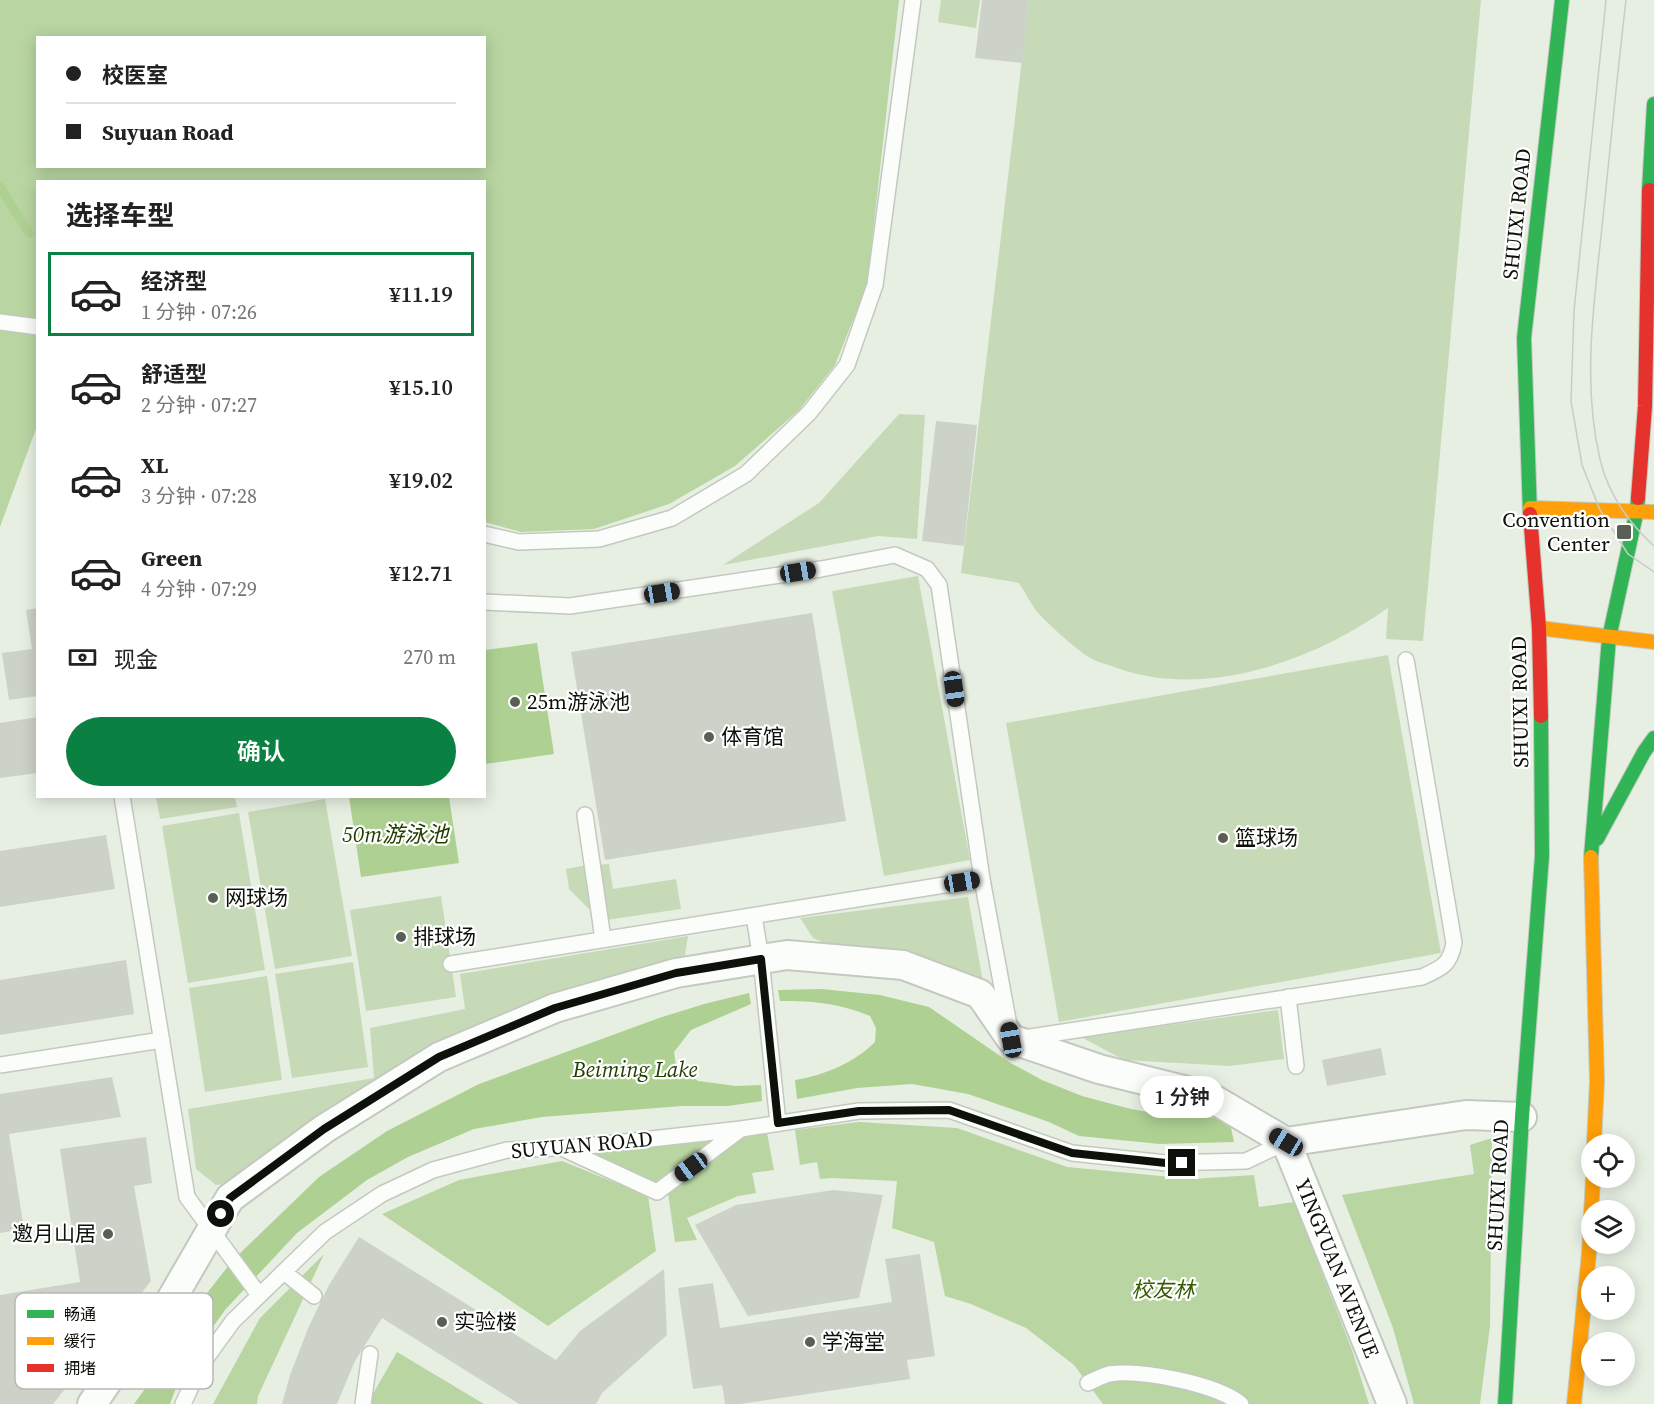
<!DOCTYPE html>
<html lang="zh">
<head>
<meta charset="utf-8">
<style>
	:root { --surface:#fff; --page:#f6f6f6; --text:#222; --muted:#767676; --line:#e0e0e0; --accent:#0b8043 }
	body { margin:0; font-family:"Source Serif 4","Noto Sans SC",serif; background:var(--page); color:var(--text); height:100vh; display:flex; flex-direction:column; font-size:22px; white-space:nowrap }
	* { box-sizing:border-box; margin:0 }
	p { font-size:20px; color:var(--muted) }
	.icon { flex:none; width:33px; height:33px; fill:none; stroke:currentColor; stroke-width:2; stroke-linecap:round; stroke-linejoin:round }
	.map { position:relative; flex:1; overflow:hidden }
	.details { position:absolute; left:36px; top:180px; width:450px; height:618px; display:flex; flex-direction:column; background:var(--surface); border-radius:0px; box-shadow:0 3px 15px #0003 }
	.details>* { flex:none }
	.top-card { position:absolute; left:36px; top:36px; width:450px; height:132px; border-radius:0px; box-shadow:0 3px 15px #0003; display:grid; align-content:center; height:132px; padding:0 30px; background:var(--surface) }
	.buttons { position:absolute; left:1581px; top:1134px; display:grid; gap:12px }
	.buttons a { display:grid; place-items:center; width:54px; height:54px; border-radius:50%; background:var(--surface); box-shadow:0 3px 15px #0003; font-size:30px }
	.end { position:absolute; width:27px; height:27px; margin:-14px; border:8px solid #0c1109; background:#fff; box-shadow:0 0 0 3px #fff }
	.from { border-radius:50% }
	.bubble { position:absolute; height:42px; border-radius:21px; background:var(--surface); box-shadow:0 3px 15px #0003; font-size:20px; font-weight:600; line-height:42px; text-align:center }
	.car { position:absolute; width:18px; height:36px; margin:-18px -9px; border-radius:8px; box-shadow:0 0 4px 2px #0007; background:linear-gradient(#222 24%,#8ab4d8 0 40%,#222 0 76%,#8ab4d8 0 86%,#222 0) }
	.top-card b { display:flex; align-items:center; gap:21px; height:57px; font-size:22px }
	.top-card b+b { border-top:2px solid var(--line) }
	.top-card i { width:15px; height:15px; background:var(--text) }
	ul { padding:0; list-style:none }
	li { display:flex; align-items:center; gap:18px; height:84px; margin:0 12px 9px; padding:0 18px; border:3px solid transparent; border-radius:0px }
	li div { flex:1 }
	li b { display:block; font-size:22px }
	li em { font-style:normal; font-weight:600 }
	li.selected { border-color:var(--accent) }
	li>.icon { width:54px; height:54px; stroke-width:1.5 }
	h2 { padding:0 30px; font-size:27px; line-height:72px }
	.pay { display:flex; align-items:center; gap:15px; height:66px; padding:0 30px; font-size:22px }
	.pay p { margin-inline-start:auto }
	.primary-button { display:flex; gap:12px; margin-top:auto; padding:12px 30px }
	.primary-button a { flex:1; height:69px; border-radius:36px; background:var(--accent); color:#fff; font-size:24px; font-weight:600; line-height:69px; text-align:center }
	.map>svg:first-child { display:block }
</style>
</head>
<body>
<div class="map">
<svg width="1654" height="1404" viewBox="0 0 1654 1404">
	<rect width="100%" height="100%" fill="#e7efe2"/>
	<path fill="#c7dab8" d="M941,0H980L976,28L938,22Z
		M1029,0H1481L1423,641L1386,639L1388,608C1315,660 1206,700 1117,668C1107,664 1095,662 1087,656C1074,647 1050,626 1039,614C1031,605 1026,593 1019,583L961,573Z
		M899,414L925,415L917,539L878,536L723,565L819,503Z
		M918,576L970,860L884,876L832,591Z
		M1388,655L1441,953L1059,1022L1006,723Z
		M156,797H235L237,807L160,819Z
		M325,799L352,956L275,969L248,812Z
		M239,813L265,970L188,983L162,826Z
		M609,864L613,889L676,879L681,909L606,920L598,865Z
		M587,865L594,914L569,889L566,869Z
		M441,896L456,997L366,1011L350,910Z
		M968,897L983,982L837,948L813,938L800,918Z
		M688,936L685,955L670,963L547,995L416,1060L234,1183L216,1185L196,1169L188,1109L374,1078L370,1028L465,1009L460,974Z
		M353,962L368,1067L292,1078L275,974Z
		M267,976L282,1080L205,1092L189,988Z
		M1278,1010L1284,1059L1230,1066L1124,1060L1081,1037Z"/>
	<path fill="#b9d5a2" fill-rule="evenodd" d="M0,0H899L867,285L835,365L799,410L735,466L669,504L594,529L521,532L485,522L484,182H38L37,426L0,527ZM38,38H484V166H38Z
		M859,1122L957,1128L1067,1167L1192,1179L1254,1175L1259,1207L1294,1202L1352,1350L1369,1404H1103L1074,1365L1026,1328L971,1304L945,1296L934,1242L892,1228L897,1181L832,1178L820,1179L817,1162L800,1165L795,1130Z
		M767,1133L774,1170L752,1173L756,1193L738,1196L687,1218L697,1240L675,1242L668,1193L746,1136Z
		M723,1136L655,1182L586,1151Z
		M1492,1138L1490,1326L1480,1404H1414L1393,1328L1342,1195L1474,1174L1470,1145Z
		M562,1161L648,1196L656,1251L548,1326L382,1214L459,1180Z
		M324,1254L258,1396L257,1404H213L260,1318Z
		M397,1352L484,1404H367Z"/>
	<path fill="#aed193" d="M537,643L554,754L485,764V650Z
		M349,797H449L459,863L361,877Z
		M822,989L880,995L929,1007L1009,1062L1042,1080L1082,1096L1131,1109L1176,1117L1229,1118L1234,1142L1160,1144L1079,1136L1049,1122L968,1094L912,1084L857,1088L797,1099L795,1080C825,1075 854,1063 875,1042L876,1028L870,1016C838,1003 814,1001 780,1001L778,990Z
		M749,993L751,1004L691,1030L674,1052L676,1065L698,1081L736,1086L761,1085L762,1101L728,1106H682L542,1117L474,1129L408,1157L367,1180L297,1233L225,1310L198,1348L179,1380L170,1404H134L162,1365L185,1321L233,1260L319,1177L387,1131L479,1084L659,1018L704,1004Z"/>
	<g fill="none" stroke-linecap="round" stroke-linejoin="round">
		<path stroke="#aed193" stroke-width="9" d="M0,187L29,233"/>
	</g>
	<path fill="#ccd2c7" d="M982,0H1029L1022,63L975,58Z
		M936,421L977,425L964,546L922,541Z
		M38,608V696L9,700L2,653L32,649L26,610Z
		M812,613L846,821L605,860L571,652Z
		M38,717V773L0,778V723Z
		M106,835L115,889L0,907V851Z
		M126,960L134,1014L0,1035V980Z
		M1381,1048L1386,1075L1327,1086L1322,1060Z
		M112,1077L121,1117L9,1134L24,1229L0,1233V1094Z
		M146,1137L152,1183L134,1186L151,1281L53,1404H0V1295L80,1282L60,1149Z
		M833,1190L883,1195L859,1298L748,1316L695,1225L736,1205Z
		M359,1237L556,1360L580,1331L664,1269L667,1335L602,1393L596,1404H519L382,1318L355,1361L337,1404H282L290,1375L309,1326L329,1285Z
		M920,1254L935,1356L907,1360L910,1379L740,1404H725L722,1385L693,1389L678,1288L713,1283L720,1328L892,1302L885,1259Z"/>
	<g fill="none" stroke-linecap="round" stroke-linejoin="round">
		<defs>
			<path id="lane" d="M0,322L38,327
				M484,534L519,542L599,539L672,518L746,474L809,413L847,365L875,285L913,0
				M484,602L570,606L821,569L895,555L927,569L939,585L982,879L1009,1025
				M122,796L187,1197L259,1295
				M585,815L603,939
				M754,916L761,959L778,1123
				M451,964L982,879
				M1288,997L1296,1066
				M1024,1038L1422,977C1442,968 1450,965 1454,943L1406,660
				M0,1065L162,1040
				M564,1149L657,1192L741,1129
				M284,1272L314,1296
				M1088,1383C1094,1380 1102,1376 1109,1374C1141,1369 1216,1384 1241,1404
				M183,1404L201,1365L233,1321L325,1232L382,1194L433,1170L507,1150L579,1147L741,1129L859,1111L949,1110L1072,1153L1166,1163L1246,1161L1286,1142
				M363,1404L370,1354"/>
			<path id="street" d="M1286,1142L1466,1115L1522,1117
				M92,1404L113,1373L168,1305L230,1198L324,1129L439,1057L555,1008L676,973L787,955L903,965L980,994L1011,1039L1099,1069L1208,1096L1286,1142L1392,1404"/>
			<path id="fast" d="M1649,190L1654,104
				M1530,514L1524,338L1562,0
				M1597,839L1644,752L1654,738
				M1591,857L1609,638L1637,510L1638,498
				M1505,1404L1522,1117L1542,856L1541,716"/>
			<path id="slow" d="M1530,508L1654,512
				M1539,628L1654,642
				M1591,857L1597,1081L1594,1144
				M1574,1404L1589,1253L1593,1178"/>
			<path id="jam" d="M1638,498L1645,406L1649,190
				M1530,514L1539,628L1541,716"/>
		</defs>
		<use href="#lane" stroke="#c3c9bf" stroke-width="18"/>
		<use href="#street" stroke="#c3c9bf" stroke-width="32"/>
		<use href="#fast" stroke="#c3c9bf" stroke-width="16"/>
		<use href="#slow" stroke="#c3c9bf" stroke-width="16"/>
		<use href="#jam" stroke="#c3c9bf" stroke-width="16"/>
		<use href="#lane" stroke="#fbfdfb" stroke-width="15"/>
		<use href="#street" stroke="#fbfdfb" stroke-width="28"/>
		<use href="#fast" stroke="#30b455" stroke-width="14"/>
		<use href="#slow" stroke="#ff9f0a" stroke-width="14"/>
		<use href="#jam" stroke="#e5322d" stroke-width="14"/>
		<path stroke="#c9cbc8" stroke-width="1.5" d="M1606,0L1574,311L1571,401L1582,465L1600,510L1628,554L1654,572
			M1626,0C1617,76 1610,151 1602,227C1594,302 1582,384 1600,459C1608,494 1628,522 1654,546"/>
	</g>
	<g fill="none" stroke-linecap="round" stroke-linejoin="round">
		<path stroke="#0c1109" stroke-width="8" d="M221,1214L230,1198L324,1129L439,1057L555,1008L676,973L761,959L778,1123L859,1111L949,1110L1072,1153L1166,1163H1182"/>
	</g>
	<g fill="#595f55" stroke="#fff" stroke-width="2">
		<rect x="1616" y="524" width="16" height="16" rx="3"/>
		<circle cx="515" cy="702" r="6"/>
		<circle cx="709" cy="737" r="6"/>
		<circle cx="1223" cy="838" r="6"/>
		<circle cx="213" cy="898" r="6"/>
		<circle cx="401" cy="937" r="6"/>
		<circle cx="108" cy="1234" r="6"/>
		<circle cx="442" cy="1322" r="6"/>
		<circle cx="810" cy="1342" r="6"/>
	</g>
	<g text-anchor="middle" stroke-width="4.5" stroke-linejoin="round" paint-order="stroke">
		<g font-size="21" fill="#0c1109" stroke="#fff">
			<text transform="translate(1517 214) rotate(-84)" y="7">SHUIXI ROAD</text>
			<text transform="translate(1520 702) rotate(-91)" y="7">SHUIXI ROAD</text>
			<text transform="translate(582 1145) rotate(-5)" y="7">SUYUAN ROAD</text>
			<text transform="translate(1498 1185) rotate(-87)" y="7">SHUIXI ROAD</text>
			<text transform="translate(1337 1268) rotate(68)" y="7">YINGYUAN AVENUE</text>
		</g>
		<g font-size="21" fill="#0c1109" stroke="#fff" text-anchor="start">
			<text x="1610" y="527" text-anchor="end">Convention<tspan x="1610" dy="24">Center</tspan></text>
			<text x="527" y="709">25m游泳池</text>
			<text x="721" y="744">体育馆</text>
			<text x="1235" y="845">篮球场</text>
			<text x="225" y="905">网球场</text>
			<text x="413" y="944">排球场</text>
			<text x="96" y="1241" text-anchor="end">邀月山居</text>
			<text x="454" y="1329">实验楼</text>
			<text x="822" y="1349">学海堂</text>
		</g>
		<g font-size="21" font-style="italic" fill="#355c00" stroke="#fff">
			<text x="1163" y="1297">校友林</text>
		</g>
		<g font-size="22" font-style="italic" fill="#223e00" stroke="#fff">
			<text x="395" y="842">50m游泳池</text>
			<text x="635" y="1077">Beiming Lake</text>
		</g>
	</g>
	<rect x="15" y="1293" width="198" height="96" rx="9" fill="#fff" stroke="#b6b8b5" stroke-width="1.5"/>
	<rect x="27" y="1310" width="27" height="8" fill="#30b455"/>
	<rect x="27" y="1337" width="27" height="8" fill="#ff9f0a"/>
	<rect x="27" y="1364" width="27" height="8" fill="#e5322d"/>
	<g font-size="16" fill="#0c1109">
		<text x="64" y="1320">畅通</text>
		<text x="64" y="1347">缓行</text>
		<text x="64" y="1374">拥堵</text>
	</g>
</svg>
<div class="buttons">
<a><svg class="icon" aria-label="locate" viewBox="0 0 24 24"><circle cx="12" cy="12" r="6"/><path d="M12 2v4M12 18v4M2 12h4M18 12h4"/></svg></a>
<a><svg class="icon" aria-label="layers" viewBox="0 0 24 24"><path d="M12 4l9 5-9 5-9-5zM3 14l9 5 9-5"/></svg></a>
<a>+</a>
<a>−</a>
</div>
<i class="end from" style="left:221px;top:1214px"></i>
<i class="end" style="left:1182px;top:1163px"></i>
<div class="bubble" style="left:1140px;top:1076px;width:84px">1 分钟</div>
<i class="car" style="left:798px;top:572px;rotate:81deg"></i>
<i class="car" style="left:662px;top:593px;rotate:81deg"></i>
<i class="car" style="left:954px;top:689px;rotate:172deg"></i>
<i class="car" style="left:962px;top:882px;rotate:81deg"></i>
<i class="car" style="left:1011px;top:1040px;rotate:350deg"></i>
<i class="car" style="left:1286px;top:1142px;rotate:301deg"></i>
<i class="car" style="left:691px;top:1167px;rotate:234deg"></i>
<div class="top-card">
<b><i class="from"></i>校医室</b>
<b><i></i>Suyuan Road</b>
</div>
<section class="details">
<h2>选择车型</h2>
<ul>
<li class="selected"><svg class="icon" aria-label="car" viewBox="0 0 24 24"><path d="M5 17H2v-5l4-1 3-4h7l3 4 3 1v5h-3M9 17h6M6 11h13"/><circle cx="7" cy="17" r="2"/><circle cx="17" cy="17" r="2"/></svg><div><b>经济型</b><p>1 分钟 · 07:26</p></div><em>¥11.19</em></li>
<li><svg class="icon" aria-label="car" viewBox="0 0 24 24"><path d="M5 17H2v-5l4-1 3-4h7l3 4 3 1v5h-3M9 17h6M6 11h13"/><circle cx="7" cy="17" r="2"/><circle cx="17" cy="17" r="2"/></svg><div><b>舒适型</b><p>2 分钟 · 07:27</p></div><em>¥15.10</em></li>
<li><svg class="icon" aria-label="car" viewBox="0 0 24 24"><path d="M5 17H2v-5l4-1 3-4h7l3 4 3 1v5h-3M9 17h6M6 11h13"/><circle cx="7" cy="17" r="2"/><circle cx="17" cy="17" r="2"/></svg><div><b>XL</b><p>3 分钟 · 07:28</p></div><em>¥19.02</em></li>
<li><svg class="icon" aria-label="car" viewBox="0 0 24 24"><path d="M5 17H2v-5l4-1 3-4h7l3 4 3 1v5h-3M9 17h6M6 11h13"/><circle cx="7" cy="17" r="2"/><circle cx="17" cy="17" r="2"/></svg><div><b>Green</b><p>4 分钟 · 07:29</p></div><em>¥12.71</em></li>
</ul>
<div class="pay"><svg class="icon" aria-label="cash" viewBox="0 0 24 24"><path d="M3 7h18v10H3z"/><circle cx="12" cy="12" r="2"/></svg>现金<p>270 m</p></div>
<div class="primary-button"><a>确认</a></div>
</section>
</div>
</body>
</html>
